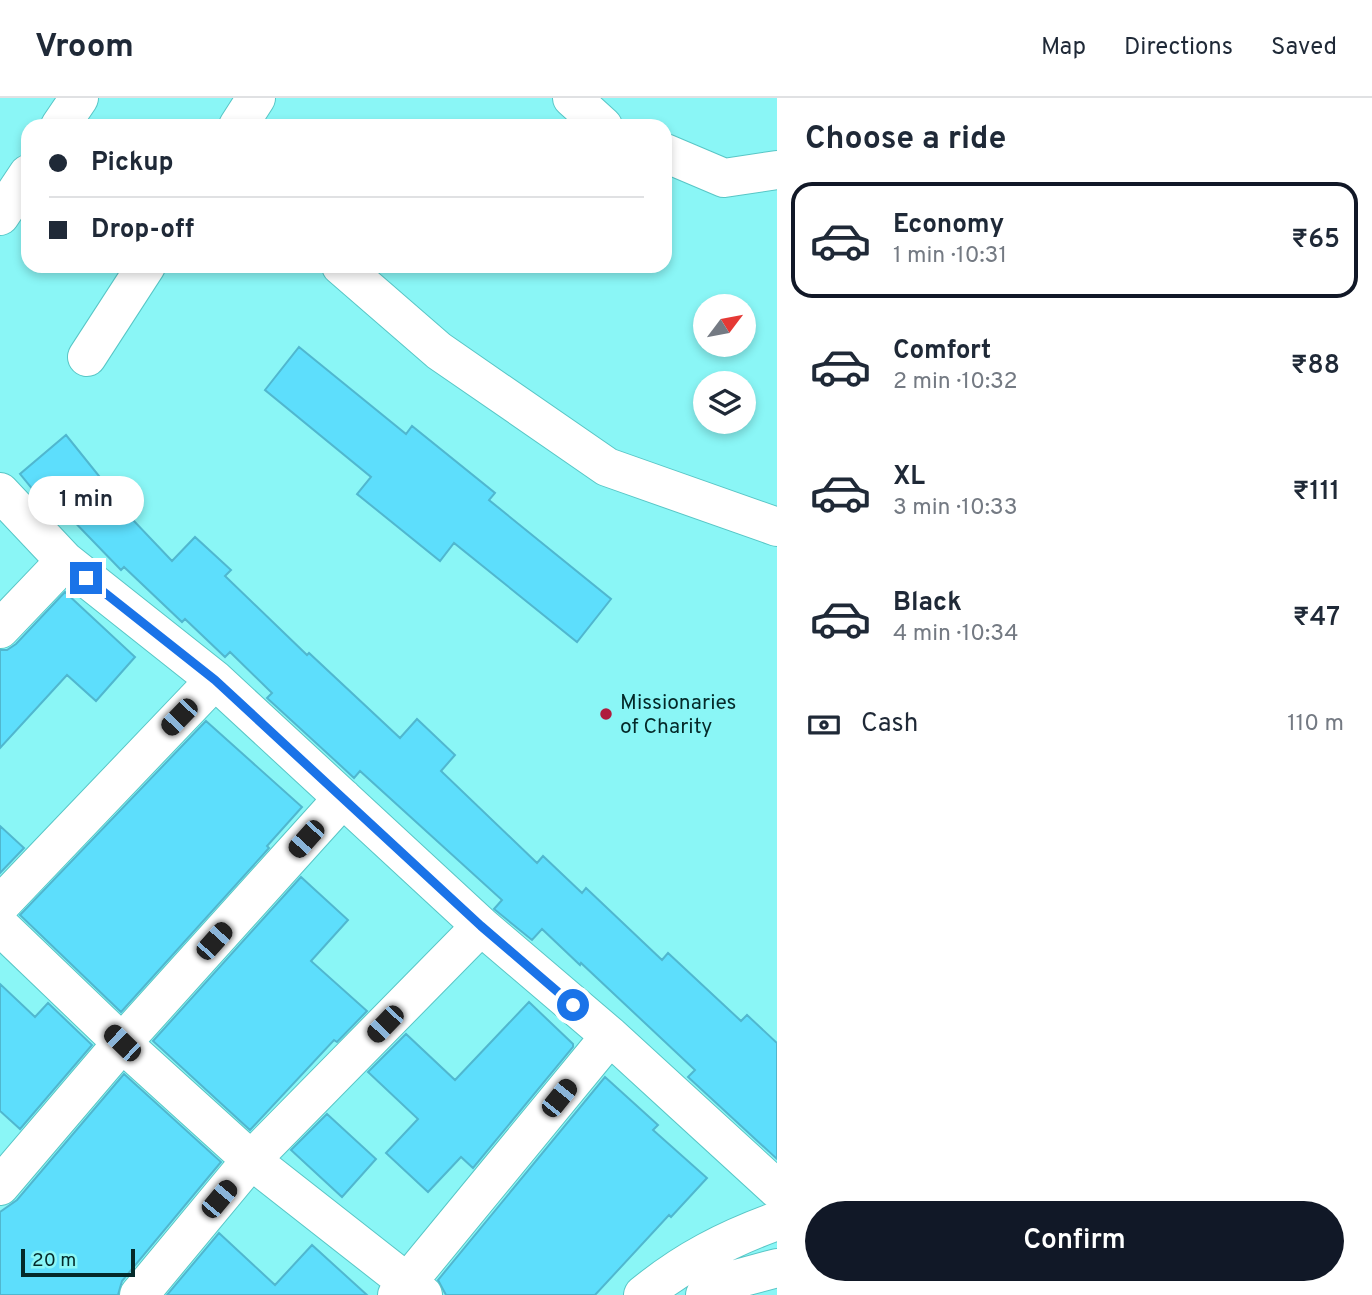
<!DOCTYPE html>
<html lang="en">
<head>
<meta charset="utf-8">
<style>
	:root { --surface:#fff; --page:#f2f2f3; --text:#1f2937; --muted:#747a83; --line:#e0e1e3; --accent:#111827 }
	body { margin:0; font-family:Overpass,sans-serif; background:var(--page); color:var(--text); height:100vh; display:flex; flex-direction:column; font-size:26px; white-space:nowrap }
	* { box-sizing:border-box; margin:0 }
	p { font-size:23px; color:var(--muted) }
	.icon { flex:none; width:38px; height:38px; fill:none; stroke:currentColor; stroke-width:2; stroke-linecap:round; stroke-linejoin:round }
	.map { position:relative; flex:1; overflow:hidden }
	.sheet { display:flex; flex-direction:column; background:var(--surface); width:595px }
	.sheet>* { flex:none }
	.banner { position:absolute; left:21px; top:21px; width:651px; height:154px; border-radius:21px; box-shadow:0 4px 10px #0003; display:grid; align-content:center; height:154px; padding:0 28px; background:var(--surface) }
	.needle { width:46px; rotate:58deg }
	.fabs { position:absolute; left:693px; top:196px; display:grid; gap:14px }
	.fabs a { display:grid; place-items:center; width:63px; height:63px; border-radius:50%; background:var(--surface); box-shadow:0 4px 10px #0003; font-size:35px }
	.scale { position:absolute; left:21px; bottom:18px; width:114px; box-sizing:border-box; padding-left:7px; border:4px solid #042929; border-top:0; font-size:19px; line-height:24px; white-space:nowrap; color:#042929; -webkit-text-stroke:5px #8af6f6; paint-order:stroke }
	.end { position:absolute; width:32px; height:32px; margin:-16px; border:9px solid #1a73e8; background:#fff; box-shadow:0 0 0 4px #fff }
	.from { border-radius:50% }
	.bubble { position:absolute; height:49px; border-radius:24px; background:var(--surface); box-shadow:0 4px 10px #0003; font-size:23px; font-weight:600; line-height:49px; text-align:center }
	.car { position:absolute; width:21px; height:42px; margin:-21px -10px; border-radius:9px; box-shadow:0 0 5px 2px #0007; background:linear-gradient(#222 24%,#8ab4d8 0 40%,#222 0 76%,#8ab4d8 0 86%,#222 0) }
	.banner b { display:flex; align-items:center; gap:24px; height:66px; font-size:26px }
	.banner b+b { border-top:2px solid var(--line) }
	.banner i { width:18px; height:18px; background:var(--text) }
	ul { padding:0; list-style:none }
	li { display:flex; align-items:center; gap:21px; height:116px; margin:0 14px 10px; padding:0 14px; border:4px solid transparent; border-radius:21px }
	li div { flex:1 }
	li b { display:block; font-size:26px }
	li em { font-style:normal; font-weight:600 }
	li.selected { border-color:var(--accent) }
	li>.icon { width:63px; height:63px; stroke-width:1.5 }
	h2 { padding:0 28px; font-size:32px; line-height:84px }
	.pay { display:flex; align-items:center; gap:18px; height:77px; padding:0 28px; font-size:26px }
	.pay p { margin-inline-start:auto }
	.primary-button { display:flex; gap:14px; margin-top:auto; padding:14px 28px }
	.primary-button a { flex:1; height:80px; border-radius:42px; background:var(--accent); color:#fff; font-size:28px; font-weight:600; line-height:80px; text-align:center }
	header { display:flex; align-items:center; gap:42px; box-sizing:border-box; height:98px; padding:0 35px; background:var(--surface); border-bottom:2px solid var(--line) }
	header strong { font-size:33px }
	nav { display:flex; gap:38px; margin-inline-start:auto; font-size:24px }
	main { display:flex; flex:1; min-height:0 }
	.map>svg:first-child { display:block }
</style>
</head>
<body>
<header>
<strong>Vroom</strong>
<nav><a>Map</a><a>Directions</a><a>Saved</a></nav>
</header>
<main>
<div class="map">
<svg width="777" height="1197" viewBox="0 0 777 1197">
	<rect width="100%" height="100%" fill="#8af6f6"/>
	<path fill="#5ddefc" stroke="#50b7cf" stroke-width="2" d="M299,249L406,336L412,328L495,395L489,402L611,501L577,544L454,445L440,463L357,396L371,379L265,292Z
		M66,337L99,378L94,381L172,463L195,439L231,472L225,478L307,557L309,555L400,640L417,621L455,657L441,673L537,765L543,758L582,795L586,790L662,862L668,855L741,923L747,917L777,945V1061L688,979L695,972L581,865L580,867L542,831L532,842L494,811L502,802L360,673L354,680L340,667L267,600L272,595L230,554L225,559L185,521L182,524L124,469L121,472L60,409L52,415L20,376Z
		M65,494L135,559L96,603L67,577L0,650V552H7L16,546Z
		M206,623L302,709L267,748L269,750L121,914L20,817Z
		M0,728L24,750L0,775Z
		M301,779L348,822L311,863L367,913L337,944L334,942L250,1032L153,943Z
		M0,886L35,919L48,905L92,947L20,1031L0,1013Z
		M529,904L573,946V949L473,1070L461,1059L428,1094L386,1055L418,1021L368,974L406,936L455,982Z
		M124,976L221,1064L122,1183L118,1197H0V1114L17,1102Z
		M605,979L658,1027L653,1032L707,1080L671,1119L669,1117L595,1197H446L438,1182Z
		M327,1016L376,1061L342,1099L291,1052Z
		M219,1135L275,1187L312,1147L367,1197H167Z"/>
	<g fill="none" stroke-linecap="round" stroke-linejoin="round">
		<defs>
			<path id="minor" d="M572,0L603,28
				M60,28L79,0
				M238,28L256,0
				M665,55L724,80L777,72
				M0,118L28,76
				M341,168L439,253L607,369L777,429
				M87,259L146,168
				M0,394L65,463L215,582L481,828L610,938L777,1091
				M0,531L65,463
				M0,807L215,582
				M0,828L122,945L251,1062L423,1197
				M0,1088L122,945L343,700
				M139,1197L251,1062L481,828
				M397,1197L610,938"/>
			<path id="major" d="M643,1197C684,1163 727,1141 777,1123
				M705,1197L736,1181L777,1170"/>
		</defs>
		<use href="#minor" stroke="#58c6c6" stroke-width="40"/>
		<use href="#major" stroke="#58c6c6" stroke-width="40"/>
		<use href="#minor" stroke="#fff" stroke-width="38"/>
		<use href="#major" stroke="#fff" stroke-width="38"/>
	</g>
	<g fill="none" stroke-linecap="round" stroke-linejoin="round">
		<path stroke="#1a73e8" stroke-width="9" d="M86,480L215,582L481,828L573,907"/>
	</g>
	<circle fill="#af1c3d" stroke="#8af6f6" stroke-width="2.5" cx="606" cy="616" r="7"/>
	<g text-anchor="middle" stroke-width="5" stroke-linejoin="round" paint-order="stroke">
		<g font-size="21" fill="#042929" stroke="#8af6f6" text-anchor="start">
			<text x="620" y="611">Missionaries<tspan x="620" dy="24">of Charity</tspan></text>
		</g>
	</g>
</svg>
<div class="fabs">
<a><svg class="needle" viewBox="-14 -14 28 28"><path d="M0-13l5 13h-10z" fill="#e53935"/><path d="M0 13l5-13h-10z" fill="#747a83"/></svg></a>
<a><svg class="icon" aria-label="layers" viewBox="0 0 24 24"><path d="M12 4l9 5-9 5-9-5zM3 14l9 5 9-5"/></svg></a>
</div>
<div class="scale">20 m</div>
<i class="end from" style="left:573px;top:907px"></i>
<i class="end" style="left:86px;top:480px"></i>
<div class="bubble" style="left:28px;top:378px;width:116px">1 min</div>
<i class="car" style="left:179px;top:619px;rotate:224deg"></i>
<i class="car" style="left:306px;top:741px;rotate:222deg"></i>
<i class="car" style="left:214px;top:843px;rotate:42deg"></i>
<i class="car" style="left:385px;top:926px;rotate:224deg"></i>
<i class="car" style="left:122px;top:945px;rotate:314deg"></i>
<i class="car" style="left:559px;top:1000px;rotate:39deg"></i>
<i class="car" style="left:219px;top:1101px;rotate:40deg"></i>
<div class="banner">
<b><i class="from"></i>Pickup</b>
<b><i></i>Drop-off</b>
</div>
</div>
<section class="sheet">
<h2>Choose a ride</h2>
<ul>
<li class="selected"><svg class="icon" aria-label="car" viewBox="0 0 24 24"><path d="M5 17H2v-5l4-1 3-4h7l3 4 3 1v5h-3M9 17h6M6 11h13"/><circle cx="7" cy="17" r="2"/><circle cx="17" cy="17" r="2"/></svg><div><b>Economy</b><p>1 min · 10:31</p></div><em>₹65</em></li>
<li><svg class="icon" aria-label="car" viewBox="0 0 24 24"><path d="M5 17H2v-5l4-1 3-4h7l3 4 3 1v5h-3M9 17h6M6 11h13"/><circle cx="7" cy="17" r="2"/><circle cx="17" cy="17" r="2"/></svg><div><b>Comfort</b><p>2 min · 10:32</p></div><em>₹88</em></li>
<li><svg class="icon" aria-label="car" viewBox="0 0 24 24"><path d="M5 17H2v-5l4-1 3-4h7l3 4 3 1v5h-3M9 17h6M6 11h13"/><circle cx="7" cy="17" r="2"/><circle cx="17" cy="17" r="2"/></svg><div><b>XL</b><p>3 min · 10:33</p></div><em>₹111</em></li>
<li><svg class="icon" aria-label="car" viewBox="0 0 24 24"><path d="M5 17H2v-5l4-1 3-4h7l3 4 3 1v5h-3M9 17h6M6 11h13"/><circle cx="7" cy="17" r="2"/><circle cx="17" cy="17" r="2"/></svg><div><b>Black</b><p>4 min · 10:34</p></div><em>₹47</em></li>
</ul>
<div class="pay"><svg class="icon" aria-label="cash" viewBox="0 0 24 24"><path d="M3 7h18v10H3z"/><circle cx="12" cy="12" r="2"/></svg>Cash<p>110 m</p></div>
<div class="primary-button"><a>Confirm</a></div>
</section>
</main>
</body>
</html>
